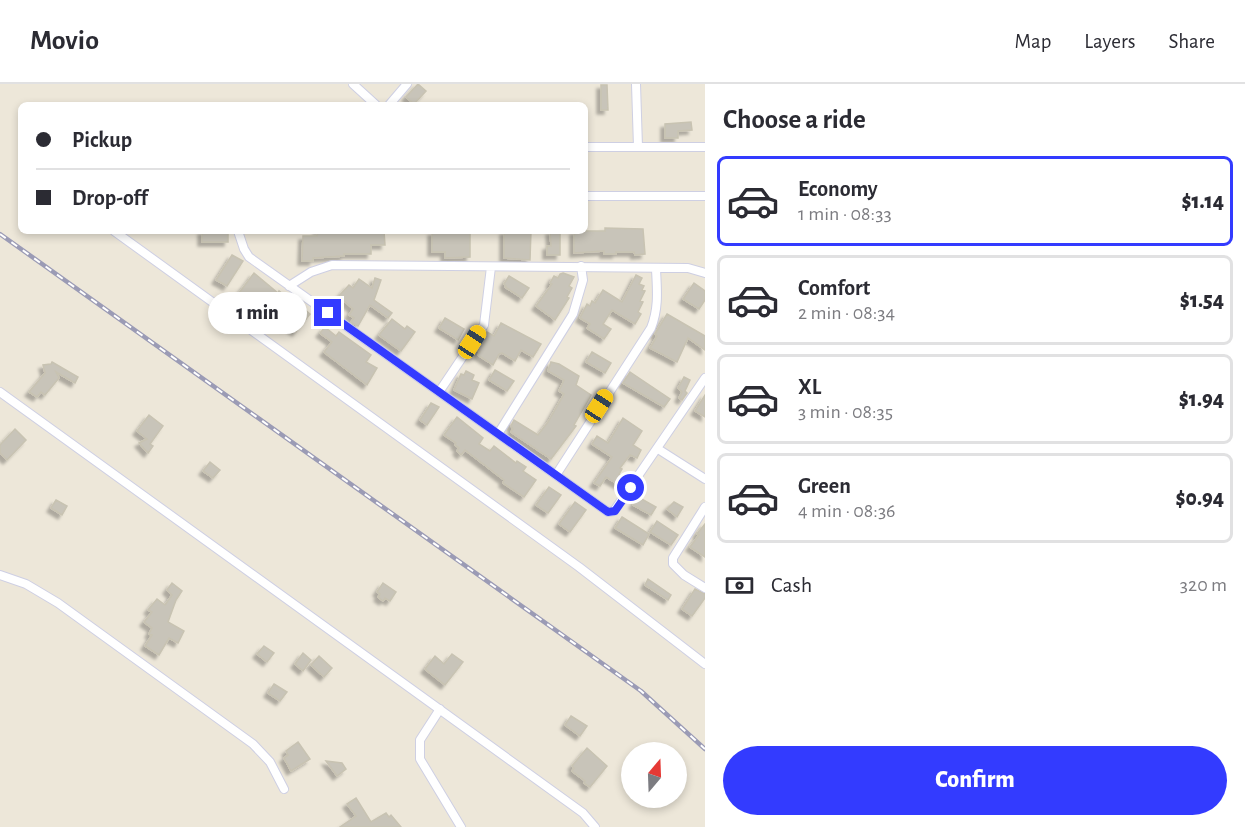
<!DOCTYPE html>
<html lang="en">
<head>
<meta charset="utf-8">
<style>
	:root { --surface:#fff; --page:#f7f7f7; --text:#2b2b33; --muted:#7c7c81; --line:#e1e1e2; --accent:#333bff }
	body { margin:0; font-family:"Alegreya Sans",sans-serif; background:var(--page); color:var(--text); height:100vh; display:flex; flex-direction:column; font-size:22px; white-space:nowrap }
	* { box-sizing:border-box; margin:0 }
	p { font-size:20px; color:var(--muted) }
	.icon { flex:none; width:33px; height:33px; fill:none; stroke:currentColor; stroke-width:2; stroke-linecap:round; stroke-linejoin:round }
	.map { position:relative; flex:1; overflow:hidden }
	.sheet { display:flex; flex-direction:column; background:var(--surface); width:540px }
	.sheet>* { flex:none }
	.hud { position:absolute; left:18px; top:18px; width:570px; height:132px; border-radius:9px; box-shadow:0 3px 9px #0003; display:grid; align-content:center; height:132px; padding:0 18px; background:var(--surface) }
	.needle { width:39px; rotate:19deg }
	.buttons { position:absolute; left:621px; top:658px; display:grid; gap:12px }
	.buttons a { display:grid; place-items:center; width:66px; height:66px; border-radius:50%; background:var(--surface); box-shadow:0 3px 9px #0003; font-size:30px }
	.end { position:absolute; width:27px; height:27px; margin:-14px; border:8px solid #333bff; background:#fff; box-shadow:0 0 0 3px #fff }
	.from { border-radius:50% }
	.bubble { position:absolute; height:42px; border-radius:21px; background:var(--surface); box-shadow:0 3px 9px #0003; font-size:20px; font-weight:800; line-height:42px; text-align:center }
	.car { position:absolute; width:18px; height:36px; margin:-18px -9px; border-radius:8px; box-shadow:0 0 4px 2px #0007; background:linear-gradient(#f5c518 24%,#345 0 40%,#f5c518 0 76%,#345 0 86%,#f5c518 0) }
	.hud b { display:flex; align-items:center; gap:21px; height:57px; font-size:22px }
	.hud b+b { border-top:2px solid var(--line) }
	.hud i { width:15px; height:15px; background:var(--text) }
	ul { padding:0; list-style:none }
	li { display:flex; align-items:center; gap:18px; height:90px; margin:0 12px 9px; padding:0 6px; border:3px solid var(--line); border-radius:9px }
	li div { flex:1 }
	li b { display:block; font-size:22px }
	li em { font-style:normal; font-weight:800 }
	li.selected { border-color:var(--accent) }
	li>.icon { width:54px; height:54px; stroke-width:1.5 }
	h2 { padding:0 18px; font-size:27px; line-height:72px }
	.pay { display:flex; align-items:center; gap:15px; height:66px; padding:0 18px; font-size:22px }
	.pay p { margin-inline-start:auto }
	.primary-button { display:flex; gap:12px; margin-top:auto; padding:12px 18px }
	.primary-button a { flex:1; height:69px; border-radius:36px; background:var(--accent); color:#fff; font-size:24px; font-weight:800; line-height:69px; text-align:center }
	header { display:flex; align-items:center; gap:36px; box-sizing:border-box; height:84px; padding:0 30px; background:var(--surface); border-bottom:2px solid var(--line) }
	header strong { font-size:28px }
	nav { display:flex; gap:33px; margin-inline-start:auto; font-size:21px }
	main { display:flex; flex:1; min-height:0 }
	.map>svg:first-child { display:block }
</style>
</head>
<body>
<header>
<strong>Movio</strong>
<nav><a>Map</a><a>Layers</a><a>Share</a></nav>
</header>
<main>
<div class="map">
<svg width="705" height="743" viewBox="0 0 705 743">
	<defs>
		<filter id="shadow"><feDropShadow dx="-4" dy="4" stdDeviation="1.5" flood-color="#0004"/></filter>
	</defs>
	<rect width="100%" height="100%" fill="#ede7d9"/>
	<path fill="#c8c4b9" stroke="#c8c3b2" stroke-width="1.5" filter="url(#shadow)" d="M418,0L426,7L414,20L406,13Z
		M601,1H607L608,26H601Z
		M691,38L692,46L678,47V54H665V40Z
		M605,144L643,145L645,170L635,171L634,168H616V170H604V167L574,169V147H605Z
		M202,147H228V158H202Z
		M317,147H352V149L384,147L385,161H371V170H344V172L313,174V177H302L303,152H317Z
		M445,147H470V173L445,174V168H432V148Z
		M504,147H531L530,176L504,174Z
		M550,147H560V171H547V162H551Z
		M232,171L243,177L227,202L216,196Z
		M254,189L278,209L279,207L290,216L292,214L310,230L296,248L287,242L285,244L249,213L248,215L239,209Z
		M563,189L574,193L569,202L572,204L567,213L569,214L555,236L536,222L552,200L550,199L554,192L558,194L560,190Z
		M636,191L642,194L639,200L644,202L642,206L645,207L640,217L643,218L638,228L641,230L635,240L612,226L603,240L611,245L604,255L587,244L590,240L580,234L587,220L590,222L592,217L595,219L603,206L622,218Z
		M509,192L529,204L522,214L505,203L506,202L504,200Z
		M375,194L381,196L374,216L392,229L388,234L370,221L358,242L351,238L354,234L349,231L353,225L339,212L349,201L353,204L359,195L372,204Z
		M694,199L705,207V216L699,225L683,215Z
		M667,230L705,252V266L688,254L677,278L650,264L657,252L655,250Z
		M445,234L464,245L458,256L439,244Z
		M392,235L405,245L407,242L415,248L401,267L379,251Z
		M501,239L541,260L533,273L521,266L515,277L502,269L499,270L493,281L478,271L480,268L476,265L487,248L494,252Z
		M325,243L336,252L339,248L371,271L366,278L377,284L367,301L324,268L332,258L320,249Z
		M592,268L611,279L605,289L586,278Z
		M52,278L78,293L75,299L56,288L59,294L45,311L41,308L37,313L29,308L45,289L43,281L51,280Z
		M551,278L559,280L579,292L576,301L591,311L574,341L576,342L551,375L511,348L513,345L511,342L514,336L538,351L548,338L564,310L559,307L564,296L548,287Z
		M495,286L514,297L507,307L489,296Z
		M466,287L474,291L472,296L479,299L472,315L454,306L461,290L464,291Z
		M630,288L670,315L664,323L623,299Z
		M684,293L690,296L685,307L687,309L682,316L679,314L682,308L678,304Z
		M705,311V333L695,327Z
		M431,319L439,323L427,341L420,336Z
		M149,331L163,342L150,360L153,362L148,369L139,359L147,355L137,347Z
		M457,333L483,354L479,360L490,367L494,362L516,379L517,377L526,383L523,387L536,396L524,413L503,399L504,396L465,366L461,371L457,367L459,364L455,361L456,359L444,351Z
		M623,334L642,347L633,361L641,366L637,374L630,371L620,384L622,385L619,390L626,395L621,402L606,393L600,402L594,399L612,373L592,360L597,352L608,359Z
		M15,345L26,356L7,376L0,369V361Z
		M210,378L220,386L213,394L203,387Z
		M549,403L561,411L548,429L536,421Z
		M638,413L656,423L651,431L633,421Z
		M56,416L67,422L62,431L51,424Z
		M575,418L586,426L570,448L559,440Z
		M674,418L683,423L677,433L667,425Z
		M622,433L649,450L643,461L615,444Z
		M657,437L678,451L671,461L650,448Z
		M705,440V473L690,463L699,451L697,450Z
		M648,495L671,511L668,516L645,501Z
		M172,499L182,507L176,516L168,538L184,547L178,559L169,554L159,571L145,562L152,551L149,550L152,544L144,538L152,528L148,526L157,515L165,521L172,511L167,506Z
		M383,499L396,508L390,517L385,514L383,517L378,513L380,510L377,508Z
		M695,505L705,510V514L692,532L682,525Z
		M264,562L274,569L267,578L257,570Z
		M303,569L311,576L303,587L295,580Z
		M452,570L463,578L445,601L425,585L435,572L444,580Z
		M319,572L332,584L324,593L311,581Z
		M274,600L287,608L280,617L268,609Z
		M571,632L587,642L580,652L565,641Z
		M298,658L310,675L291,687L284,674L288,671L286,667Z
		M587,664L607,682L590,703L584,699L585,697L572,687L574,684L572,682Z
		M326,677L342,679L346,685L337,692Z
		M356,714L371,738L386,729L389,733L391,731L401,743H340L356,732L347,720Z"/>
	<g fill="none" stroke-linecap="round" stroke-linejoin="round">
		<defs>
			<path id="street" d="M353,0L376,21
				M636,0L638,63
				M389,21L407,0
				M585,63H705
				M585,112H705
				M114,147L579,483L705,580
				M238,147L244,165L249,173L608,428L614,427L705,294
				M289,202L311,188L332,181L688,184L705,189
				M0,308L583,729L595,743
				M439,308L484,241L491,183
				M498,350L573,230L583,196L581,182
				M658,365L705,395
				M556,391L651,244C659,224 657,206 656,185
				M705,423L673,474V480L684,491L705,504
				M0,491L26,500L58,519L253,660L270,678L284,705
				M440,625L420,656V675L461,743"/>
		</defs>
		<use href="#street" stroke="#cecfe3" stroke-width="10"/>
		<use href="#street" stroke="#fff" stroke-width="8"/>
		<defs>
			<path id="rail" d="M0,150L641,607L705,665"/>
		</defs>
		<use href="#rail" stroke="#9b9bb5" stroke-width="4.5"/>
		<use href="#rail" stroke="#fff" stroke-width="2" stroke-dasharray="7" stroke-linecap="butt"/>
	</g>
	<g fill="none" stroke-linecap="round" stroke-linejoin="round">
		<path stroke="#333bff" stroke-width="8" d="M328,229L608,428L615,427L631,404"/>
	</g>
</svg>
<div class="buttons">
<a><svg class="needle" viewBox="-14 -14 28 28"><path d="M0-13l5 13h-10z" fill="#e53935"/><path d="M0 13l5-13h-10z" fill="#7c7c81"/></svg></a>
</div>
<i class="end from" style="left:631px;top:404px"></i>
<i class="end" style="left:328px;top:229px"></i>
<div class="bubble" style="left:208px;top:208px;width:99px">1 min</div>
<i class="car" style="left:472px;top:258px;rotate:33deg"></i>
<i class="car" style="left:599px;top:322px;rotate:33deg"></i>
<div class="hud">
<b><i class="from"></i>Pickup</b>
<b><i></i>Drop-off</b>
</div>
</div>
<section class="sheet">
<h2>Choose a ride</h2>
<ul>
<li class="selected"><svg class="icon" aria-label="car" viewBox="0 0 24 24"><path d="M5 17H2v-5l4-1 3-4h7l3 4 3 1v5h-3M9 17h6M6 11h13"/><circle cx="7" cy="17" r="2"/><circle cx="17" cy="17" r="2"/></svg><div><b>Economy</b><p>1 min · 08:33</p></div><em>$1.14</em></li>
<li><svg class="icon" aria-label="car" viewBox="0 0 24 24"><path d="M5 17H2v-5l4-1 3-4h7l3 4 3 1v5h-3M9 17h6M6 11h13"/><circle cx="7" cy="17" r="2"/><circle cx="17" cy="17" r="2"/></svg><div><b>Comfort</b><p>2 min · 08:34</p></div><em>$1.54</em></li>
<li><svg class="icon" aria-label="car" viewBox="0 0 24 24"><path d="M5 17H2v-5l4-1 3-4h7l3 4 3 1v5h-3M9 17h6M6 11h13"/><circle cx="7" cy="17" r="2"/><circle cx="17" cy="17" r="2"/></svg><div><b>XL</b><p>3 min · 08:35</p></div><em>$1.94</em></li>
<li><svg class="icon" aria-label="car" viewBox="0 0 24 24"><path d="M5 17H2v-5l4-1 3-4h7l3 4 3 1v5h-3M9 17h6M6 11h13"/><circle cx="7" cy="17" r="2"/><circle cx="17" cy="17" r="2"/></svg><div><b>Green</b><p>4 min · 08:36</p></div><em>$0.94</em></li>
</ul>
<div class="pay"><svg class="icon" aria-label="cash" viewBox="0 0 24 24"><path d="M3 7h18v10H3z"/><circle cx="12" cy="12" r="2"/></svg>Cash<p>320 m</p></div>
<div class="primary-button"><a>Confirm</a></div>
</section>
</main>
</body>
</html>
